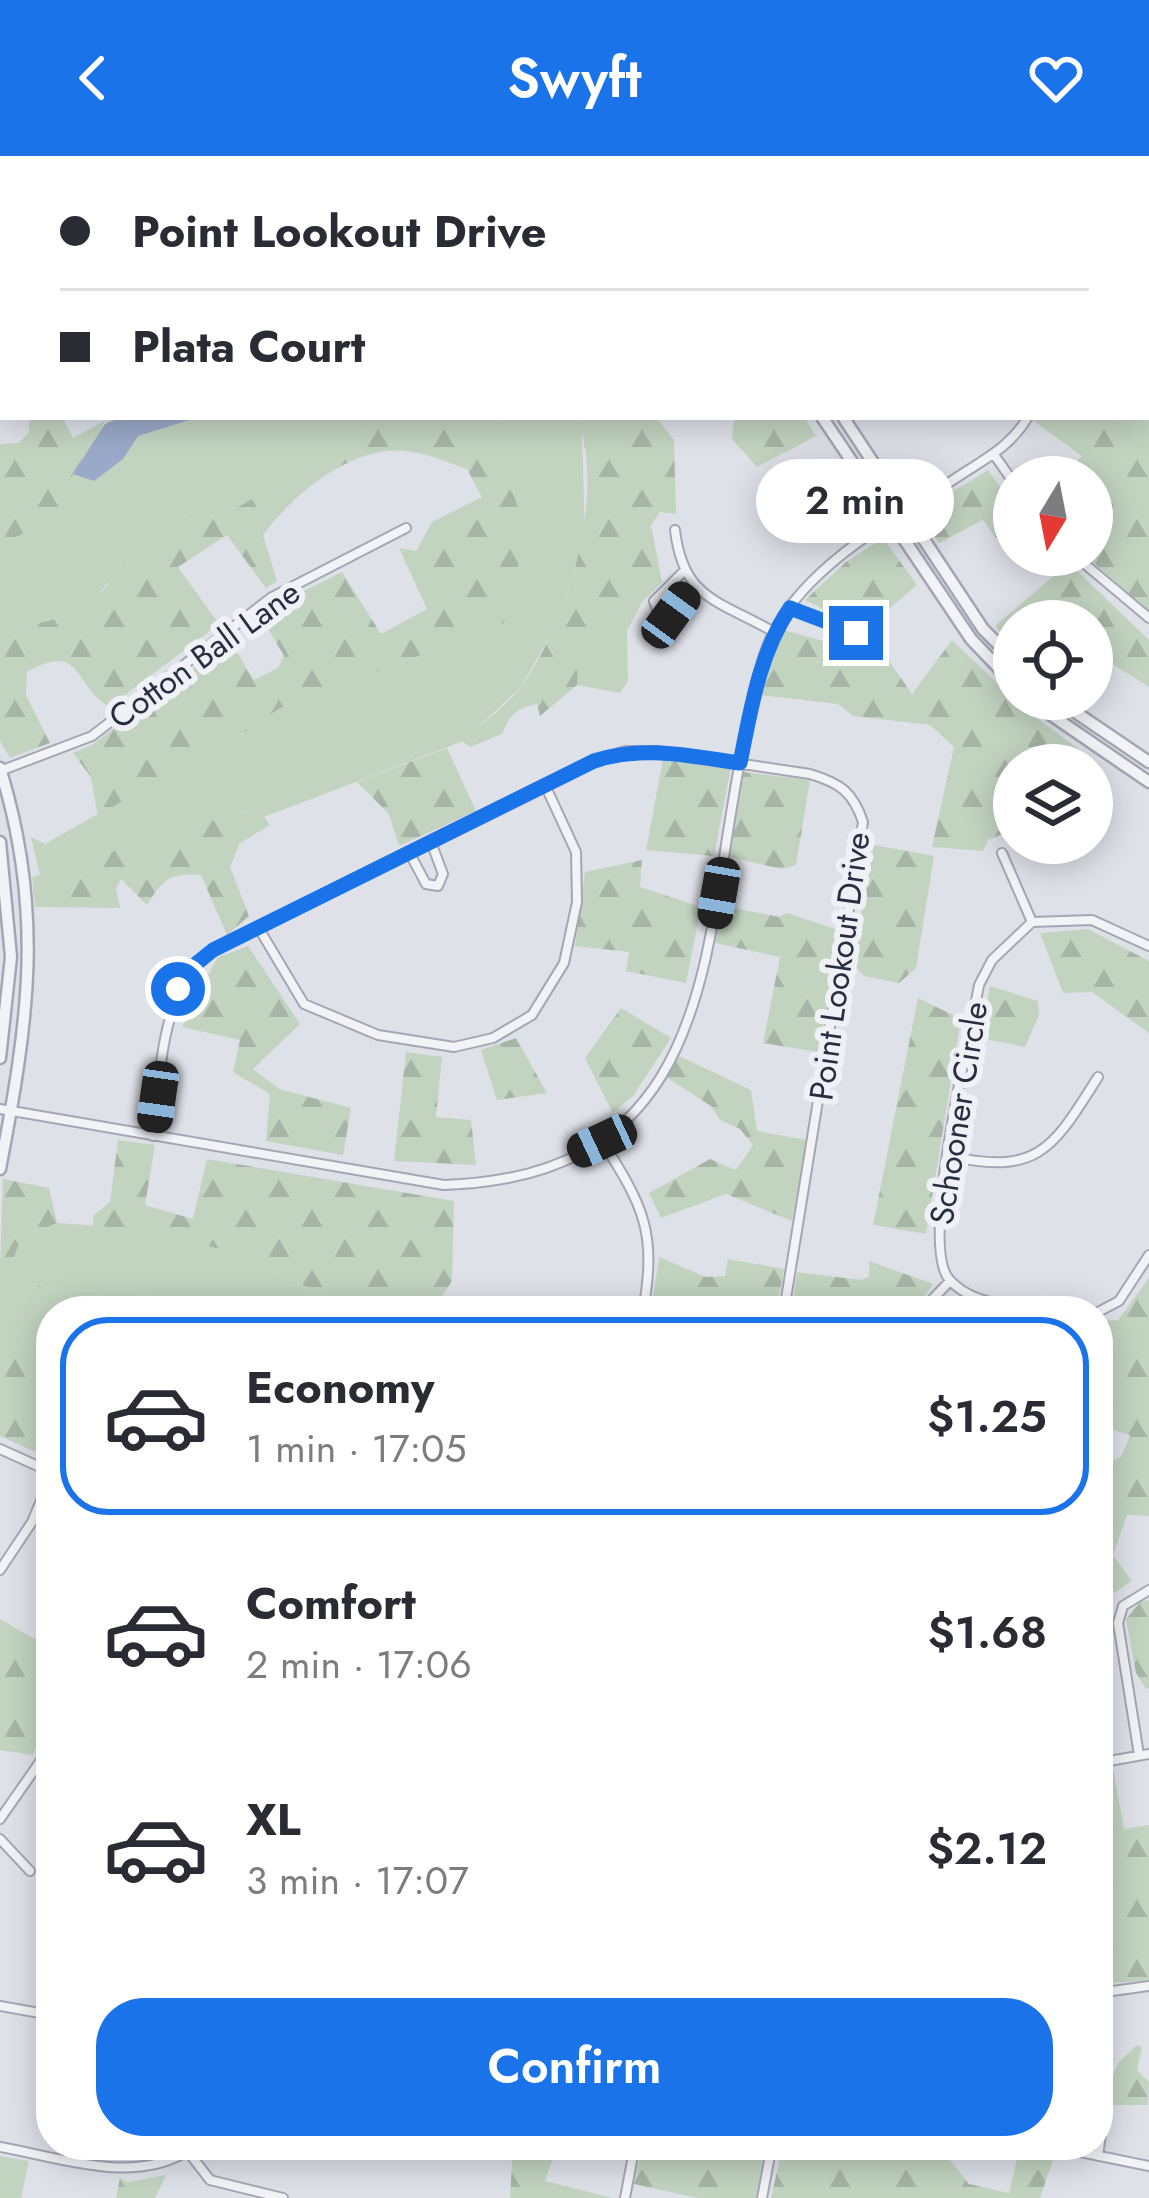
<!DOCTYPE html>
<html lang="en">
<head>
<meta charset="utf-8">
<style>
	:root { --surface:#fff; --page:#f2f2f3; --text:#2b2b33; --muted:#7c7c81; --line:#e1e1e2; --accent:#1a73e8 }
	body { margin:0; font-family:Jost,sans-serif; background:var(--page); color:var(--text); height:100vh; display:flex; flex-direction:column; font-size:45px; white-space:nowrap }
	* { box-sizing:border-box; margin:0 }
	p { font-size:39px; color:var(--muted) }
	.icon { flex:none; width:66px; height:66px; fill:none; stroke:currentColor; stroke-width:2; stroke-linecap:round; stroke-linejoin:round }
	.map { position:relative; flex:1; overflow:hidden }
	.sheet { position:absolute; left:36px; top:1140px; width:1077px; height:864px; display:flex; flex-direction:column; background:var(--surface); border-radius:48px; box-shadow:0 6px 30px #0003 }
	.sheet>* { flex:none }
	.top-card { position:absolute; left:0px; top:0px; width:1149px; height:264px; box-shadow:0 6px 30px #0003; display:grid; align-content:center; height:264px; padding:0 60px; background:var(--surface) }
	.needle { width:78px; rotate:190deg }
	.fabs { position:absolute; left:993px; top:300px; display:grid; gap:24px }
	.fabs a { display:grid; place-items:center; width:120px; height:120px; border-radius:50%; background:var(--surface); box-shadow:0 6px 30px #0003; font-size:60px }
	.end { position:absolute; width:54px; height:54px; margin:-27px; border:15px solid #1a73e8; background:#fff; box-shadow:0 0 0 6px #fff }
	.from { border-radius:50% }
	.bubble { position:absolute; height:84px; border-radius:42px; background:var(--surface); box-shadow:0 6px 30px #0003; font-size:39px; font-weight:600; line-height:84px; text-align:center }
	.car { position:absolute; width:36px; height:72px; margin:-36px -18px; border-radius:15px; box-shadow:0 0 9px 3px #0007; background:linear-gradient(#222 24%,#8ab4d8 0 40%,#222 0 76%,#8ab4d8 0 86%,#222 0) }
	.top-card b { display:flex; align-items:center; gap:42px; height:114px; font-size:45px }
	.top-card b+b { border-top:3px solid var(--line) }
	.top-card i { width:30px; height:30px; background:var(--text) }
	ul { padding:21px 0 0; list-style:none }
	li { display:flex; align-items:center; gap:36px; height:198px; margin:0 24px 18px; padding:0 36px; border:6px solid transparent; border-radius:48px }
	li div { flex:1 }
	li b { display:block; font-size:45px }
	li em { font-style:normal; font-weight:600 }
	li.active { border-color:var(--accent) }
	li>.icon { width:108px; height:108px; stroke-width:1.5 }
	.cta { display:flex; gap:24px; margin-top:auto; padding:24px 60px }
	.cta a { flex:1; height:138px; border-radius:48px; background:var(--accent); color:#fff; font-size:48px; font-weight:600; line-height:138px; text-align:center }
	header { display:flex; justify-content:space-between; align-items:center; height:156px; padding:0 60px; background:var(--accent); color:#fff; font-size:54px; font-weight:600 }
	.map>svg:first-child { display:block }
</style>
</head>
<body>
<header><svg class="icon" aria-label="back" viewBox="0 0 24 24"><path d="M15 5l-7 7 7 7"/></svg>Swyft<svg class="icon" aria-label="heart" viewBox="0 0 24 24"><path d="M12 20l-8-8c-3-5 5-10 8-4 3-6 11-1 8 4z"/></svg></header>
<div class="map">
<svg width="1149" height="2042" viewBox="0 0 1149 2042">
	<defs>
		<pattern id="forest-firs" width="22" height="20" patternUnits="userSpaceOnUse" patternTransform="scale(3)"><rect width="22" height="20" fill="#c2d3c0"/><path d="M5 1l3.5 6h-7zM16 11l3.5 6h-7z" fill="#a7b5a6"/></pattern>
	</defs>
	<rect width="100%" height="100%" fill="#dfe1e9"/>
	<path fill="#c2d3c0" d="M113,261H389L236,353L191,363L148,389L105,430L83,464L0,492V368Z
		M497,261H578L582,273L585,380L559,464L521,531L463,585L264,661L240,656L40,719L31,681L45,688L145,631L183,618L280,552L503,468L514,338L493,289Z
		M605,440L642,446L627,475L628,525L620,537L577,529L578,488Z
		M57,1067L190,1076L205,1089L247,1101L354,1155H200L168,1150L137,1133L63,1135L0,1122V1112H10L21,1082Z
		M0,1137L66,1155H51V1193L0,1173Z"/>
	<path fill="url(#forest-firs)" d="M1001,0H1149V456L1085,399H1092V321H1062L1082,300L1035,266L1036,261H1146V3Z
		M29,261H62L73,282L106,264L73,318L62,360L0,388V288L19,287L29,276Z
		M389,261H497C492,292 503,306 513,335C528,381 518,423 503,468L280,552L183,618L145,631L98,660L91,621L73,597L92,589L222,490L236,495L254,524L278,512L284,500L269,474L274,450L342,416L381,478L427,453L399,392L416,395L432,366L482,341L467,313C449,307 431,299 413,296C356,285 294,337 263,379L277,425L266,432L227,379L178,411L219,468L109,551C71,527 83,485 27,516L26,539L50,587L10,602L0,585V477L88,455C113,418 146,383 187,365C204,358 223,358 242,349Z
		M578,261H656L674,284L676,358L660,356L651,369L662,426L642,446L605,441L579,487L577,529L540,560L537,548C517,551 509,560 502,578L470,591L462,585C482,567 509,549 524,527C570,458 605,343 578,261Z
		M734,261H804L816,280L757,311L732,283Z
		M988,314L1014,350V395L1008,400L983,364L939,387L918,357Z
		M883,382L917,429L876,464L853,455L839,461L805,444L846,406Z
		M1069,407L1149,484V531L1092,495V465H1014V492L995,470Z
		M784,474L859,495L875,485L912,538L952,484L1022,551L1100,609L1092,622V609H1014V657L1005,677L988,684L983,695L932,691L954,591L930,569L853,560L838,548L759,539Z
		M447,592L476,655L399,690L389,658L357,626Z
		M663,603L731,611L714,700L646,694Z
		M743,616L810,624L796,709L781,713L730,701Z
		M240,656L264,661L270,669L240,687L230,711L249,760L227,779L201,719C169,717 163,723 147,749L121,723L116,733L120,752L35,751L32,721Z
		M874,689L934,700L916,812L899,827L864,820L852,808Z
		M642,704L640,731L701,751L686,827L626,815L629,796L575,790L585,716Z
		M724,750L779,761L787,757L841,775L818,896L763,887L780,801L715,787Z
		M1088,773L1149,805V877L1092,836L1063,837L1040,777Z
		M248,790L300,868L253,913L279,933L351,952L343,999L266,985L270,938L233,916L240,884L182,871L217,802Z
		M990,830L1038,845L1039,859L1025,891L980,882Z
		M918,842L961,863L926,1078L873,1069Z
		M621,852L671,882L633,940L613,957L585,902Z
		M516,882L547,937L497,944L481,894Z
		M406,896L442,901L436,961L471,964L476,1009L394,1005Z
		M679,900L751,934L757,975L807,984L792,1065L726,1038L661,1062L649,1037L710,1003L736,1014L753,989L740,973L720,964L711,950L666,921Z
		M118,984L155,989L145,1049L193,1063L207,1003L454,1045L452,1125L432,1155H354L247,1101L205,1089L190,1076L93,1070V1060L110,1046Z
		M3,1023L49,1032L57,1067L21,1082L10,1112H0Z
		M659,1101L706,1121L725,1120L728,1103L784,1113L776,1155H651Z
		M869,1105L933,1128L914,1155L861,1146L857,1155H792L797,1116L860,1124L869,1121Z
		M0,1122L63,1135L138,1133L168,1150L200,1155H66L0,1137Z
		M1149,1122V1360L1127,1359L1113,1399L1132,1425L1114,1437C1087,1400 1098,1350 1106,1307L1121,1301L1130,1279L1105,1272L1098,1283V1165L1118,1164Z
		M0,1173L51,1193V1303L0,1280Z
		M1149,1444V1532L1146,1533L1136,1517L1126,1463L1141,1445Z
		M0,1463L42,1487L51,1471V1572L32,1599L0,1594Z
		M1113,1613L1124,1673L1149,1669V1825L1098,1827V1616Z
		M1137,1889L1142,1891L1137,1914L1149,1926L1148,1949H1108L1103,1944L1118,1907Z
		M513,1989H558L545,2025L613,2042H510Z
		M642,1989H766L756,2042H697L634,2028Z
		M783,1989H938L969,2028L1009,2037L1020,1990L1054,2001L1040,2042H771Z
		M0,2000L29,2005L21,2042H0Z
		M166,2019L155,2042H116L120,2022L128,2026Z"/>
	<path fill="#9aa9c9" d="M123,261H199L138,280L123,303L94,325L73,318L105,268Z"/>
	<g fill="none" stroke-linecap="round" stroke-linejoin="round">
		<defs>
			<path id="minor" d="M911,0L914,3
				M732,3L733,0
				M752,3L754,0
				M877,3L879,0
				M0,4L5,0
				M995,300L1014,327
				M675,374C683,443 718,444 774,476
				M1074,399L1149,462
				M682,417L654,445L659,458L671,459L693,429
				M791,452L855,477
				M0,615L92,580L272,441L406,372
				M409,696L426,728L438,730L443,718L431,686
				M1002,697L1032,766
				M258,771L304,848L378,879L454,891L493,882L532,859L564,807L577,746L576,696L545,629
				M0,953L444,1029C723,1020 701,784 745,580C753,546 758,506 774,475C810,408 891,364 953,324C982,304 1009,293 1028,261
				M153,980C162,914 158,839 213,794L594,605L625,595H656L810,618C840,627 853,636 863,666L784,1155
				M602,985C644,1051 657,1077 643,1155
				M949,1000C1039,1020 1053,992 1098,921
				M921,1155L950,1125
				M1035,1155C1006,1149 969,1147 949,1123C919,1088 970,881 979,829L992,804L1032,766L1092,764L1149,790
				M1098,1156L1119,1145L1149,1099
				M0,1293L51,1316
				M0,1414L32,1366L51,1320
				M1139,1599L1118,1467L1123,1450L1149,1434
				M1098,1607L1149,1598
				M0,1663L51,1590
				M0,1683L30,1715
				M1098,1837L1149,1830
				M0,1850L51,1859
				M1098,1947L1104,1958L1098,2000
				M183,1989L210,2024L283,2042
				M1046,1989L1149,2010
				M0,1991C58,2001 130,2028 184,1997
				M625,2042L635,1989
				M762,2042L772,1989"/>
			<path id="tertiary" d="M0,195L3,193
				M0,216L3,214
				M822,261L971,483L1014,528
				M843,261L983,473L1014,504
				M1028,543L1149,626
				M1056,543L1149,606
				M0,612C45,757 28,867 0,1013
				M0,686L11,801L0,902"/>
		</defs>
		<use href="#minor" stroke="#a4a7b3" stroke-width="12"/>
		<use href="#tertiary" stroke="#a4a7b3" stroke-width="15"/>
		<use href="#minor" stroke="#f2f3f7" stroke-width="8"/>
		<use href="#tertiary" stroke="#f2f3f7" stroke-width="10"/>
	</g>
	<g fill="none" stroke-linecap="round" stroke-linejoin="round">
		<path stroke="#1a73e8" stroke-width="15" d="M178,833L192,811L213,794L594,605C643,589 689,600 740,607C751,553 759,498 790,452L856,477"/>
	</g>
	<g text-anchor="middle" stroke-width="12" stroke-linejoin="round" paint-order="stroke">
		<g font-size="33" fill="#282d40" stroke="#eff1f6">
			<text transform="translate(204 498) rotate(-36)" y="12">Cotton Ball Lane</text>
			<text transform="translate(839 810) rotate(-82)" y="12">Point Lookout Drive</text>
			<text transform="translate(958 957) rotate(-81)" y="12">Schooner Circle</text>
		</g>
	</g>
</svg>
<div class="fabs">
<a><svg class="needle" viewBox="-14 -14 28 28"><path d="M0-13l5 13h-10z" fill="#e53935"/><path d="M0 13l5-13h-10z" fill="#7c7c81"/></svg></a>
<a><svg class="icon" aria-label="locate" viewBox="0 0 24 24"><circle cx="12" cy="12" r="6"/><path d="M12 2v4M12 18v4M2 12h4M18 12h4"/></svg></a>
<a><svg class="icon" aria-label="layers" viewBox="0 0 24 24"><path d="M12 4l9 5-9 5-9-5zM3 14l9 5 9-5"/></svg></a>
</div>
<i class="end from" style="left:178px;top:833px"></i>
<i class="end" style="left:856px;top:477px"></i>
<div class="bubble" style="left:756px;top:303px;width:198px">2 min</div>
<i class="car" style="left:671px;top:459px;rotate:36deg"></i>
<i class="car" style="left:719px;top:737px;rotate:190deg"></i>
<i class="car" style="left:158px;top:941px;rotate:188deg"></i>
<i class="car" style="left:602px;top:985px;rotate:245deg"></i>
<div class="top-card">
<b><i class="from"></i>Point Lookout Drive</b>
<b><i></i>Plata Court</b>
</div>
<section class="sheet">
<ul>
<li class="active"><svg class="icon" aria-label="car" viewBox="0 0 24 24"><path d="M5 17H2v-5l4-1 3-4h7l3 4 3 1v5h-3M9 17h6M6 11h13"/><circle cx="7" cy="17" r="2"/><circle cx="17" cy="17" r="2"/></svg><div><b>Economy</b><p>1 min · 17:05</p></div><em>$1.25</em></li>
<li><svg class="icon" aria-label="car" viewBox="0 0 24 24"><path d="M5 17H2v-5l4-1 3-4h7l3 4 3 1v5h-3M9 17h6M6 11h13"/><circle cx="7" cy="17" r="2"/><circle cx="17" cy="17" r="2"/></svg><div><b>Comfort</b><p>2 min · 17:06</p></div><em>$1.68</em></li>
<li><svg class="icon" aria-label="car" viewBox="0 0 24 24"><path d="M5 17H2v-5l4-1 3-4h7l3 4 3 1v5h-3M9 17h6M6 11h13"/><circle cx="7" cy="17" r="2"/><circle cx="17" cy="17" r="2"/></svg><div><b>XL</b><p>3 min · 17:07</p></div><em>$2.12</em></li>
</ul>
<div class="cta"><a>Confirm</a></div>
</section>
</div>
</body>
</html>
